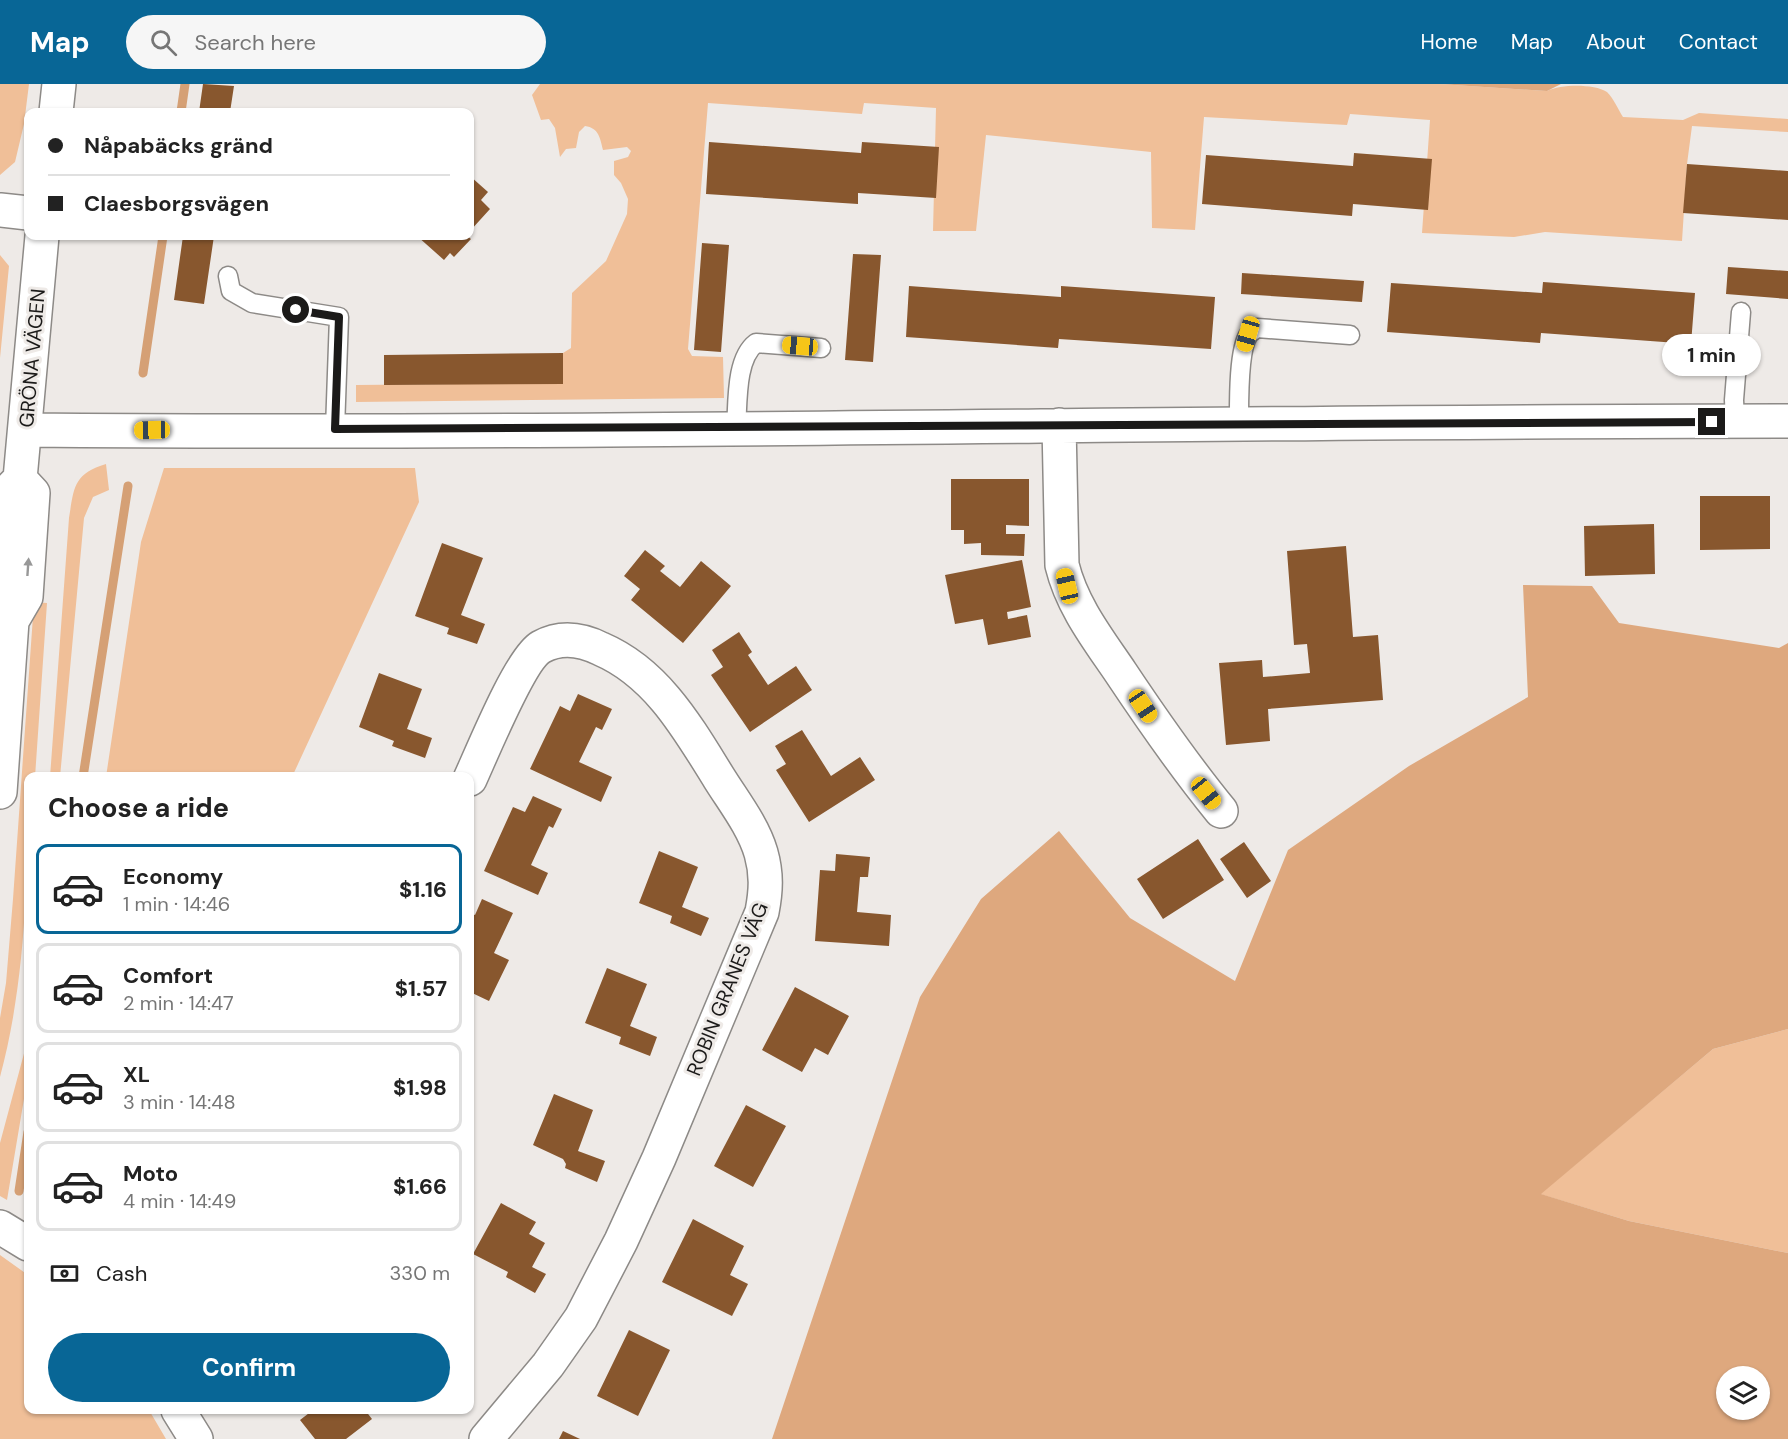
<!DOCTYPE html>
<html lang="en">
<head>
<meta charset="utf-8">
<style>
	:root { --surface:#fff; --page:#f6f6f6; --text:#222; --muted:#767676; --line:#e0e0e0; --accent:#086696 }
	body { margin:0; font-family:"DM Sans",sans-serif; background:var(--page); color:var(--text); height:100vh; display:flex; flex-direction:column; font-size:22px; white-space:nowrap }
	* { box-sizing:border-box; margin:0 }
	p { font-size:20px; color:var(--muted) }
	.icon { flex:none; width:33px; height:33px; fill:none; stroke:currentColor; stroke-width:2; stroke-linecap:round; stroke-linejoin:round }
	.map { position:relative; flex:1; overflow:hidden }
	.drawer { position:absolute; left:24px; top:688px; width:450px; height:642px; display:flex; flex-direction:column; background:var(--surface); border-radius:12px; box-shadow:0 2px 4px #0004 }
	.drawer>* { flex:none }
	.hud { position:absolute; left:24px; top:24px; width:450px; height:132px; border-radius:12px; box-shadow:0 2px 4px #0004; display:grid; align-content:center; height:132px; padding:0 24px; background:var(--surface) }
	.controls { position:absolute; left:1716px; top:1282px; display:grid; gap:12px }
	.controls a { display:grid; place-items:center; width:54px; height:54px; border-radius:50%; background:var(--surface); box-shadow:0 2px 4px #0004; font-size:30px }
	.end { position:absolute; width:27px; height:27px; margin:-14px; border:8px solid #1b1a19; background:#fff; box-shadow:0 0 0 3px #fff }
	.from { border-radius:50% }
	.bubble { position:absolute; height:42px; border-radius:21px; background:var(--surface); box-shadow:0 2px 4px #0004; font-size:20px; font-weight:700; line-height:42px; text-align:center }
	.car { position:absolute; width:18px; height:36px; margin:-18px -9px; border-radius:8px; box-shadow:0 0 4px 2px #0007; background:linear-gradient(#f5c518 24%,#345 0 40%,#f5c518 0 76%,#345 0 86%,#f5c518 0) }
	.hud b { display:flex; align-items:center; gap:21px; height:57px; font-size:22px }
	.hud b+b { border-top:2px solid var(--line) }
	.hud i { width:15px; height:15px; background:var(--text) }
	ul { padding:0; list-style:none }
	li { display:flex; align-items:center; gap:18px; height:90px; margin:0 12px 9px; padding:0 12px; border:3px solid var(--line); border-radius:12px }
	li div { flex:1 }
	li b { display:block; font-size:22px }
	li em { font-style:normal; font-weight:700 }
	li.on { border-color:var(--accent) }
	li>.icon { width:54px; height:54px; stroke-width:1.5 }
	h2 { padding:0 24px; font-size:27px; line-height:72px }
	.pay { display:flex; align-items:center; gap:15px; height:66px; padding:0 24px; font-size:22px }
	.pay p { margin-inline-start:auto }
	.button { display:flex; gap:12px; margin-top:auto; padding:12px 24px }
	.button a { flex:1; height:69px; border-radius:36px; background:var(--accent); color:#fff; font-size:24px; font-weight:700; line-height:69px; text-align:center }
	header { display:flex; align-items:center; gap:36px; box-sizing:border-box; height:84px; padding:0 30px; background:var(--accent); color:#fff }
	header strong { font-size:28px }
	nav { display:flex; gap:33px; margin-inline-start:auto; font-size:21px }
	.search { width:420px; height:54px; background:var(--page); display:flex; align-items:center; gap:15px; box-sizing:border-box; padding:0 21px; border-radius:33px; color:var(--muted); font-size:22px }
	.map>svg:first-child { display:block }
</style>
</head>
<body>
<header>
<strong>Map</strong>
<div class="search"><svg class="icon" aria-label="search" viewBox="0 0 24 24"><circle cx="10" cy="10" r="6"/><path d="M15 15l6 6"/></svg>Search here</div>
<nav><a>Home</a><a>Map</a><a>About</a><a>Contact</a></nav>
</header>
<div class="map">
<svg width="1788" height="1355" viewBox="0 0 1788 1355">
	<rect width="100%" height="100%" fill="#eeeae7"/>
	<path fill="#f0bf98" d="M0,0H29L24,40L15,78L0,91Z
		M540,0H1439L1547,7C1562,0 1594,0 1607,8C1614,15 1618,25 1623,33L1683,36L1699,29L1788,35V48L1692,42L1687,80L1682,157L1545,148L1514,153L1422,149L1430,36L1350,30L1347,41L1204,33L1195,146L1152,144L1151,68L986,51L976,147H933L936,24L864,19L862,30L708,19L688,265L692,272L723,273L724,314L356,318V301L563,299V269L571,264L572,209L606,177L627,130L628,115L621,99L614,91V77L628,73L631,67L627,63L603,66C600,54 599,44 585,42L579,48L576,64L566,65L560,73L555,44L549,35L541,36L532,11Z
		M0,171L9,182L0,274Z
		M106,380L109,406L93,413L84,434L60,693H50L69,434C74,404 73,390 106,380Z
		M164,384H415L419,418L292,693H106L141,458Z
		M34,518L47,519L35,693H28C28,793 26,896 0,993V934L6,899L13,815Z
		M28,938V991L7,1116L0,1112V1059L26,962Z
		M1788,945V1169L1629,1137L1540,1110L1713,965Z
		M0,1171L28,1191V1326H149L166,1355H0Z"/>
	<path fill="#dea87e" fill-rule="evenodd" d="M1439,0H1561L1547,7Z
		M1523,501L1592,502L1619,539L1779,564L1788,559V945L1713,965L1541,1110L1629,1137L1788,1169V1355H772L920,913L981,815L1059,747L1130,834L1235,897L1288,766L1409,682L1528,613ZM1726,1293H1760V1326H1726Z"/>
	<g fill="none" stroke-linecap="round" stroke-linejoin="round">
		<path stroke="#d5a075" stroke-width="9" d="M181,28L185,0
			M143,289L163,152
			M83,693L128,402
			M19,1107L28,1048"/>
	</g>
	<path fill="#88572e" d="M203,0L234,2L230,28H199Z
		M709,58L861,69L862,58L939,63L936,114L858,109V120L706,110Z
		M1354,69L1432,75L1428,126L1353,120L1352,132L1202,120L1206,71L1353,82Z
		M1687,80L1788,87V136L1683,129Z
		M470,92L488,108L481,116L490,125L470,147Z
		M183,152H214L204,220L174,216Z
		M417,152H467L471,155L454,173L450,169L444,176Z
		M702,159L729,161L721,268L694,266Z
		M853,170L881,171L873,278L845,276Z
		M1728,183L1788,187V215L1726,210Z
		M1242,189L1364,197L1362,218L1241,210Z
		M1543,198L1695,209L1691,260L1541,249L1540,259L1387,248L1391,199L1542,209Z
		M909,202L1061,213V202L1215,213L1211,265L1059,255L1058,264L906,253Z
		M563,269V300L384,301V271Z
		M951,395H1029V442L1006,441V450H1025L1024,472L981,471V459L964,460V446H951Z
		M1700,412H1770V465L1700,466Z
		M1654,440L1655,490L1585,492L1584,442Z
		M442,459L483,474L461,531L485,540L477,560L447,550L449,544L415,532Z
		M1346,462L1353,553L1378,551L1383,616L1268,625L1270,657L1226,661L1219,579L1262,576L1263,593L1310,589L1307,560L1294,561L1287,467Z
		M645,466L665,482L660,487L680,503L701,477L731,502L683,559L631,516L640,505L624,492Z
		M1022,476L1031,523L1007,528L1008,535L1027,531L1031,553L988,561L983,535L955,540L945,491Z
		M739,548L752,568L748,571L768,601L796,582L812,606L750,648L711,591L723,583L712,566Z
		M379,589L422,605L407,645L432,654L425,674L392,662L394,657L359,643Z
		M578,610L612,625L602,646L596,643L579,678L612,693L601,718L530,685L560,622L570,627Z
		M802,646L831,692L860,673L875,696L809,738L776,686L786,680L775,662Z
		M533,712L562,725L553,744L549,742L531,781L548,789L538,811L484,787L513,723L525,728Z
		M1198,755L1224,796L1163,835L1137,795Z
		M1244,758L1271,797L1247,814L1220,775Z
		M659,767L698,783L682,823L709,834L701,852L670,839L672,832L639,819Z
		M836,770L870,773L868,793H860L857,828L891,831L889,862L815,857L820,786L835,787Z
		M482,815L513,829L494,869L509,876L489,917L470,908V829L475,831Z
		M607,884L647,900L630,942L657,953L650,972L619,960L621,953L585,939Z
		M795,903L849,932L828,971L815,964L802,988L762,966Z
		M554,1010L593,1026L578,1067L605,1077L597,1098L565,1084L566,1080L563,1075L533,1061Z
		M746,1021L786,1042L753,1103L714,1082Z
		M501,1119L536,1138L529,1150L545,1159L532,1183L546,1190L535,1209L506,1193L508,1188L473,1170Z
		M693,1135L744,1162L730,1191L748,1200L732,1232L662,1198Z
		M629,1246L670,1266L638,1332L597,1312Z
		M313,1326H365L372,1335L346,1355H315L300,1336Z
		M563,1347L580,1355H559Z"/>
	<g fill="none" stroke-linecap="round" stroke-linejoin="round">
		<defs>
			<path id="lane" d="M228,192L231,207L252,219L339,233L335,345
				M1735,337L1734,316L1741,228
				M1239,341C1239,321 1238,265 1249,250C1251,248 1254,246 1257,244L1350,251
				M736,345C738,320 735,275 756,259L821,264"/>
			<path id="street" d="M56,28L59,0
				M0,126L28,129
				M1059,341L1062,481C1072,522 1098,555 1121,589C1153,637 1185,683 1221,727
				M27,346C614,351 1201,337 1788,337
				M12,537L1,514L7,408L20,395L42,152
				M470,695C482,669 520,575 541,563C561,552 581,555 601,565C657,589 688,644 719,694C734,718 753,742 761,769C767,790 766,807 762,828L659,1074L621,1157L581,1234L548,1281L486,1355
				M0,708L12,537L26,513L33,409L20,395
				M0,1143L28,1160
				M178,1326L196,1355"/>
		</defs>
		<use href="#lane" stroke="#8d8a87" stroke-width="21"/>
		<use href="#street" stroke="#8d8a87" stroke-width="36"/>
		<use href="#lane" stroke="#fff" stroke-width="18"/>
		<use href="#street" stroke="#fff" stroke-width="33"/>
	</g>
	<defs><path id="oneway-solid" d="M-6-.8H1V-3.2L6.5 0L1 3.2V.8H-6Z" transform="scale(1.5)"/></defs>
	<use fill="#989898" href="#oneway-solid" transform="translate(28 483) rotate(-86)"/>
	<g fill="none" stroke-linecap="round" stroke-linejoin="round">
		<path stroke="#1b1a19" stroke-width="8" d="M296,226L339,233L335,345C794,345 1253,338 1712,338"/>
	</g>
	<g text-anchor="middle" stroke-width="6" stroke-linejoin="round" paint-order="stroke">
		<g font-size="20" fill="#1b1a19" stroke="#eeeae7">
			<text transform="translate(32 274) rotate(-85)" y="7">GRÖNA VÄGEN</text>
			<text transform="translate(727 905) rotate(-68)" y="7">ROBIN GRANES VÄG</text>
		</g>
	</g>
</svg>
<div class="controls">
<a><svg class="icon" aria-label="layers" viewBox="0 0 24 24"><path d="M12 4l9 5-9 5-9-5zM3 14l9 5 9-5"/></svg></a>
</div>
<i class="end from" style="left:296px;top:226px"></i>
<i class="end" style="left:1712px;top:338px"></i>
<div class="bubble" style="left:1662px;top:250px;width:99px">1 min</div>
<i class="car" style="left:1248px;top:250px;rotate:196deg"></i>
<i class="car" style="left:800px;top:262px;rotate:275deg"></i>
<i class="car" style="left:152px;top:346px;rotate:269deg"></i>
<i class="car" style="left:1067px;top:502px;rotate:347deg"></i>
<i class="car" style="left:1143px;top:622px;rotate:146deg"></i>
<i class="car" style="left:1206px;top:709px;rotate:141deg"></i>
<div class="hud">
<b><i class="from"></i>Nåpabäcks gränd</b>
<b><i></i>Claesborgsvägen</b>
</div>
<section class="drawer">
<h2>Choose a ride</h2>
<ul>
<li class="on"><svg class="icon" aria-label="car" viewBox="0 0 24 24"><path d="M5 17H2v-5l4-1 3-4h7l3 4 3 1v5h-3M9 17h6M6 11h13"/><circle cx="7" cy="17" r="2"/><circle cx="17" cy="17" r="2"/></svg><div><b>Economy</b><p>1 min · 14:46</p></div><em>$1.16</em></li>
<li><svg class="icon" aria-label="car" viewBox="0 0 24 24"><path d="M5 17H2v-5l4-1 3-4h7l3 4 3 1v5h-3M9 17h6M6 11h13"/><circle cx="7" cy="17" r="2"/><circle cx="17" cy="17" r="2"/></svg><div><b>Comfort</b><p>2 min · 14:47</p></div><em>$1.57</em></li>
<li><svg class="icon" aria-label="car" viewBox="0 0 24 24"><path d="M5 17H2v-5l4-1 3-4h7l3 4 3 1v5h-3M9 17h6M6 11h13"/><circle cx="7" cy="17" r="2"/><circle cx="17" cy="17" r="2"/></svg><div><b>XL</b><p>3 min · 14:48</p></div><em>$1.98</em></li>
<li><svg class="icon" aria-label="car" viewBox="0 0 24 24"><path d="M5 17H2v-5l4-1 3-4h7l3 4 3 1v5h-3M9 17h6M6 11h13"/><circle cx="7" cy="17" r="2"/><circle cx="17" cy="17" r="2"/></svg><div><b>Moto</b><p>4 min · 14:49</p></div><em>$1.66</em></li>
</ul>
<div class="pay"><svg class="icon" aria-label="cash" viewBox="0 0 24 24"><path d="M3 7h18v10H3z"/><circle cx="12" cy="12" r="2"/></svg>Cash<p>330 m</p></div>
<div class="button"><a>Confirm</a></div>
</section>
</div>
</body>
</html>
